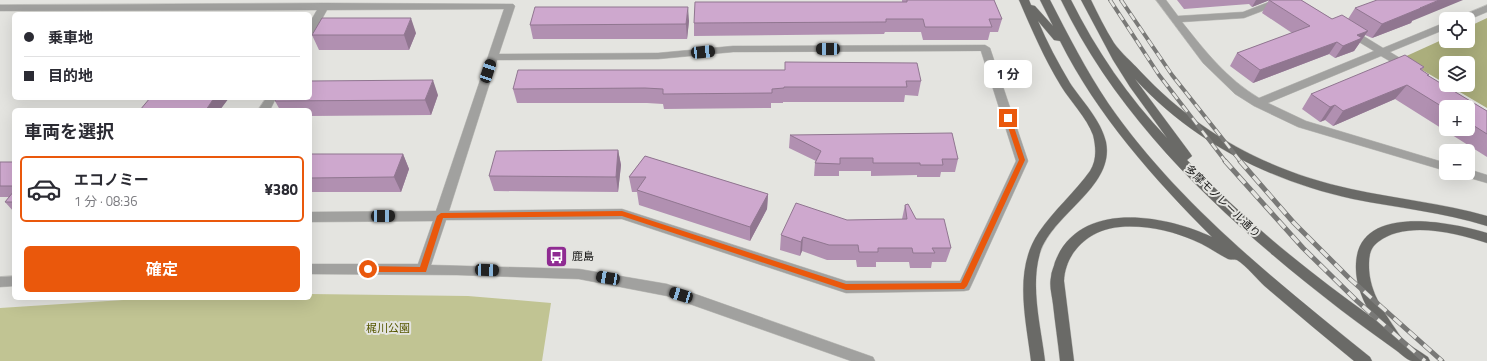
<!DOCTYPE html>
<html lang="ja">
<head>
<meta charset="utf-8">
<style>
	:root { --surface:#fff; --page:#f7f7f7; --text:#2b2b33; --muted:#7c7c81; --line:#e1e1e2; --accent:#ea580c }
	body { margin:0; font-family:"Titillium Web","Noto Sans JP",sans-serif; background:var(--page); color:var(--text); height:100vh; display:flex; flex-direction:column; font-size:15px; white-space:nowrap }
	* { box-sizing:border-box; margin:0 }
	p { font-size:13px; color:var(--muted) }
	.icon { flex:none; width:22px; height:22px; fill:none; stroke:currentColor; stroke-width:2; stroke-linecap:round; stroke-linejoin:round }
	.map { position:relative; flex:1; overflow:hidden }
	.side { position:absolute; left:12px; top:108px; width:300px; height:192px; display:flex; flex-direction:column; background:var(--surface); border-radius:6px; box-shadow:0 4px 16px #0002 }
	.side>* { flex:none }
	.guide { position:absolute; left:12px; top:12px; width:300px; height:88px; border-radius:6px; box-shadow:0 4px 16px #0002; display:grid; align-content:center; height:88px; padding:0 12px; background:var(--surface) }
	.controls { position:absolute; left:1439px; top:12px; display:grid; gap:8px }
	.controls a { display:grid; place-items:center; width:36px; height:36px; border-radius:6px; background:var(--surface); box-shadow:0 4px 16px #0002; font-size:20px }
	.end { position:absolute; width:18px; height:18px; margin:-9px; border:5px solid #ea580c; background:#fff; box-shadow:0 0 0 2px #fff }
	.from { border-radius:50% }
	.bubble { position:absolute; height:28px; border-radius:6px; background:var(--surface); box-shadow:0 4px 16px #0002; font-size:13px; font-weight:700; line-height:28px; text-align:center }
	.car { position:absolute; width:12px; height:24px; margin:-12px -6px; border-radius:5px; box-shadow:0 0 3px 1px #0007; background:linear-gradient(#222 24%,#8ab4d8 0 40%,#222 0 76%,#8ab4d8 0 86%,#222 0) }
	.guide b { display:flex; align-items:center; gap:14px; height:38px; font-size:15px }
	.guide b+b { border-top:1px solid var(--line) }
	.guide i { width:10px; height:10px; background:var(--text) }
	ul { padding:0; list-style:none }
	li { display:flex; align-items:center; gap:12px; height:66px; margin:0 8px 6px; padding:0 4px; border:2px solid transparent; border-radius:6px }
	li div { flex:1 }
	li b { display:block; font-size:15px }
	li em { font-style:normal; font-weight:700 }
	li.selected { border-color:var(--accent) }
	li>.icon { width:36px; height:36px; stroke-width:1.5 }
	h2 { padding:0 12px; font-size:18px; line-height:48px }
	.cta { display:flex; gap:8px; margin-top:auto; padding:8px 12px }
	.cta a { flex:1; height:46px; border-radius:6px; background:var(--accent); color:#fff; font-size:16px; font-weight:700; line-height:46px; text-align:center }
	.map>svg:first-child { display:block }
</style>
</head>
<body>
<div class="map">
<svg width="1487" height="361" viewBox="0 0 1487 361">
	<rect width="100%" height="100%" fill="#e4e4e0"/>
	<path fill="#c1c493" d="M310,294L468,296L551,303L542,361H0V308L154,298H310Z"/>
	<path fill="#abae7c" d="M1487,18V108L1448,85H1468V63H1446V84L1402,58L1446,38V41H1468V27Z"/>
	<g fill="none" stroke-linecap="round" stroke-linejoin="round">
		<defs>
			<path id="minor" d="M1156,0H1166L1178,16L1243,12L1274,0H1288L1286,2L1244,18L1182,22C1206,52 1226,78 1259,98L1374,51L1344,33L1343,31L1344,29H1352L1383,48L1446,22V29L1390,52L1413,66L1414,68L1413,70H1405L1381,56L1268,103L1306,121L1446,163V171L1298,127L1254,106L1235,94L1203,63Z
				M324,3L513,4L515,6L499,54L658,53L733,46L985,45L990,48L1028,161L971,286L969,290L964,291L846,293L622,219L446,220L431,265L579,269L667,284L873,357L875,361H851L667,296L579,279L457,275L310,274V264H418L433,221L310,222V212L436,211L504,9L327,10L314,33L310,34V22L317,10L0,11V5ZM981,51L1016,161L960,281H846L622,209L449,211L497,60L658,59L733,52Z
				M1487,5V12L1468,20L1456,19L1458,17Z
				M266,98H276L270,110H258Z
				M1468,169L1487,175V183L1463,176L1461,173H1468Z
				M14,276V286L0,287V277Z"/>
			<path id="major" d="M1019,0H1029L1031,5L1035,6L1053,26L1040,0H1050C1068,35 1086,70 1108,103C1176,202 1277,282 1370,357L1372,361H1354C1325,337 1296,313 1268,289C1259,282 1246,265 1237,260C1234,259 1231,260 1228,259C1216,253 1206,245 1193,240C1167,228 1119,219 1093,235C1076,245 1065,261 1064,281L1074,361H1060C1058,342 1055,323 1053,304C1052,295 1049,286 1051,277C1051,272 1054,267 1055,262C1079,199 1165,215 1212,237C1154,179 1097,115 1060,41L1054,40L1038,21C1047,42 1058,63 1070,83C1082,101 1101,120 1106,142C1115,187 1053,213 1040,253C1030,287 1041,327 1045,361H1031C1026,319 1013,270 1039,232C1054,210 1075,192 1090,171C1097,160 1096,147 1093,135C1087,118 1070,101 1061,86C1044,58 1032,30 1019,0Z
				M1061,0H1071C1096,50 1128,97 1167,138L1130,87L1113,60L1081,0H1091C1098,14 1105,29 1114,43C1121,53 1132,62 1140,71C1198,133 1268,171 1351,189C1396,199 1442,203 1487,216V226C1443,212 1398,208 1353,199C1270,181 1193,142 1135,79L1190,153L1192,156L1187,160C1243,219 1307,271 1373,318C1363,301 1355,284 1356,264C1358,203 1450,222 1487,233V243C1456,233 1406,220 1378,242C1371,247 1369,255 1369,263C1368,293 1386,314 1401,337C1405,343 1421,352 1428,357L1430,361C1425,361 1417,361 1412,361C1407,360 1401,354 1397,351C1378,337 1359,324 1341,310C1231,225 1122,127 1061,0Z"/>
		</defs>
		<use href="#minor" stroke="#c0c0bc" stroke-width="1"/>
		<use href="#major" stroke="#c0c0bc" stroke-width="1"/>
		<use href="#minor" fill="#a1a19f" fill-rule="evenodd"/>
		<use href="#major" fill="#6a6a67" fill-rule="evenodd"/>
		<defs>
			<path id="rail-far1" d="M1110,0L1159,75L1226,162
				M1121,0L1172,75L1241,162"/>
			<path id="rail" d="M1225,161L1303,248L1357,301L1425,361
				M1240,161L1294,223L1349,278L1442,361"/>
		</defs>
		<use href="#rail-far1" stroke="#797977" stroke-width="4"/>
		<use href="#rail" stroke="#797977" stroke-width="5"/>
		<use href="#rail-far1" stroke="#e4e4e0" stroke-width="2.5" stroke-dasharray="8" stroke-linecap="butt"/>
		<use href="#rail" stroke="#e4e4e0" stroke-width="3.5" stroke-dasharray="10" stroke-linecap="butt"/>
	</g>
	<path fill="#b190b1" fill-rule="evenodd" d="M902,0H994L1002,19L998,32H990L988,40H923L921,32H885L884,34L694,36V23L902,2Z
		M1177,0H1301L1332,19H1348L1355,8L1412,21L1411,23L1372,38L1365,35L1354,51L1335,58L1329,54L1253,83L1230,66L1237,53L1292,33L1262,13L1269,0L1252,7L1249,4L1184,9Z
		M689,21L687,39H533L530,25Z
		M416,33L409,50H319L312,35Z
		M785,62L921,81L918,96L905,95L904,102H783V103H771V108L664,109L663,104L647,103H517L513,89L785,70Z
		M1424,67L1422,70L1428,76L1487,111V157L1395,99L1333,126L1325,120L1320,122L1302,109L1311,94ZM1446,107H1468V129H1446Z
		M438,95L431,115L310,116V110H280L275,101Z
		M790,135L958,159L955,172H941L940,177H917V175L871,176V171H839V176H814L815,163L816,161L789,148Z
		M618,150L621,165L618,192L494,191L489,176Z
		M310,154H403L409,169L401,192H310Z
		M645,156L768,194L767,209L750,241L639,205L637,192H632L629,177Z
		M0,162H14V212L5,202L9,197H0Z
		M905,205L916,219L951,248L946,262H932L931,268H910L909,262H876V267H857L856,260H827L802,251L800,256L780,250L781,235L847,220L902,219Z"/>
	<path fill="#907690" d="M1256,0H1270L1252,7Z
		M1439,0H1463L1412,21L1411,23L1372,38L1382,24Z
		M688,7L689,21L687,39L686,24Z
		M411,18L416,33L409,50L404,35Z
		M1368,31L1354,51L1335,58L1343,46L1357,35Z
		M1337,42L1329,54L1253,83L1260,70Z
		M433,80L438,95L431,115L425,100Z
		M1407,85L1395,99L1333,126L1343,111Z
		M214,98H229L220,110H206Z
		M1335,105L1325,120L1320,122L1330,107Z
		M618,150L621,165L618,192L616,177Z
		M403,154L409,169L401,192L394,177Z
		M768,194L767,209L750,241V227Z
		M803,237L802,251L800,256L801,242Z"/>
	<path fill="#cea8ce" stroke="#907690" d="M907,0H994L1002,19H989L992,27H925L923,19H886V22L694,23L695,2H907Z
		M1269,0H1301L1332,19L1342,15L1368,31L1357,35L1362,38L1343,46L1337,42L1260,70L1237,53L1310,26Z
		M1377,0H1439L1420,8H1421L1382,24L1355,8Z
		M535,7H688L686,24L530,25Z
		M322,18H411L404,35H312Z
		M1405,55L1424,67L1420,69L1429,75H1427L1487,111V134L1468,122V107H1446V109L1407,85L1343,111L1335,105L1330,107L1311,94Z
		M785,62L917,63L921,81H906L907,87H784V88L772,89V93L663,94V89L645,88L513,89L518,70H785Z
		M433,80L425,100L275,101L277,98H310V81Z
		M150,98H214L206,110H140Z
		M952,133L958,159H942L943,165H920V163H873V158H840V164L815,163L821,151L790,135Z
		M618,150L616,177L489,176L496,151Z
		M310,154H403L394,177L310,178Z
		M645,156L768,194L750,227L637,190L646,177H629Z
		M0,162H14V186H0Z
		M14,191V202H5Z
		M796,203L847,220L907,219L905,205L908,204L916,219H944L951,248H932L935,253H913L912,248H878V252H859L858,245H829L803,237L801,242L781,235Z"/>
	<path fill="#ea580c" d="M1008,116L1011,118L1025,160L967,286L964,289L846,290L622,216L443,218L426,272H368L364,269L368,266L420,267L437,216L441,213L622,211L846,284L961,283L1019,160L1005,118Z"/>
	<defs>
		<symbol id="bus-square" viewBox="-11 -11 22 22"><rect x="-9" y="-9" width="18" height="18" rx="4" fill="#8f2b92" stroke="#e4e4e0"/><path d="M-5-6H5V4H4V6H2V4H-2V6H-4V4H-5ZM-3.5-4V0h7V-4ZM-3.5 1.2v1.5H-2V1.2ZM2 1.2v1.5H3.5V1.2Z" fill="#fff"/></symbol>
	</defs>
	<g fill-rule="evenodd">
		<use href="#bus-square" x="544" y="244" width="25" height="25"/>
	</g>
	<g text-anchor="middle" stroke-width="4" stroke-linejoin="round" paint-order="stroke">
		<g font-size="11" fill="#1a1a19" stroke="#e4e4e0">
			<text transform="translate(1223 201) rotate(44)" y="4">多摩モノレール通り</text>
		</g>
		<g font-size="11" fill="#1a1a19" stroke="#e4e4e0" text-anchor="start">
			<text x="572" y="260">鹿島</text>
		</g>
		<g font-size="11" fill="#565700" stroke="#e4e4e0">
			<text x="388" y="332">梶川公園</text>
		</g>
	</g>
</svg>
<div class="controls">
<a><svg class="icon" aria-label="locate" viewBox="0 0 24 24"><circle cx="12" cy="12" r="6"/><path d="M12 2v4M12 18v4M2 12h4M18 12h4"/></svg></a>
<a><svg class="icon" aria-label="layers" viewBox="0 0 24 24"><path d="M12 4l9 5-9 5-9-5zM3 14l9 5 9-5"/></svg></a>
<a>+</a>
<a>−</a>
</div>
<i class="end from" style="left:368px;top:269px"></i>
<i class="end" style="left:1008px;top:118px"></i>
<div class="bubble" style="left:984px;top:60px;width:48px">1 分</div>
<i class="car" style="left:828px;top:49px;rotate:270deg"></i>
<i class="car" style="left:703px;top:52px;rotate:84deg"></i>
<i class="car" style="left:488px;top:71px;rotate:18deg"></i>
<i class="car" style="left:383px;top:216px;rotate:89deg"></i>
<i class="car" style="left:487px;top:270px;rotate:92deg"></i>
<i class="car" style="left:608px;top:278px;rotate:280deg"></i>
<i class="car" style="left:681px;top:295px;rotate:287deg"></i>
<div class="guide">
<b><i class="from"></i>乗車地</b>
<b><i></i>目的地</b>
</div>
<section class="side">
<h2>車両を選択</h2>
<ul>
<li class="selected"><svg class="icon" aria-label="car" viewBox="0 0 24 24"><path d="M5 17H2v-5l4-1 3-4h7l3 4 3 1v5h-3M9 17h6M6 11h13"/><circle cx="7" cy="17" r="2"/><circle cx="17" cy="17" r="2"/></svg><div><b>エコノミー</b><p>1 分 · 08:36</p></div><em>¥380</em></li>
</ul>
<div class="cta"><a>確定</a></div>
</section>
</div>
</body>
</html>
